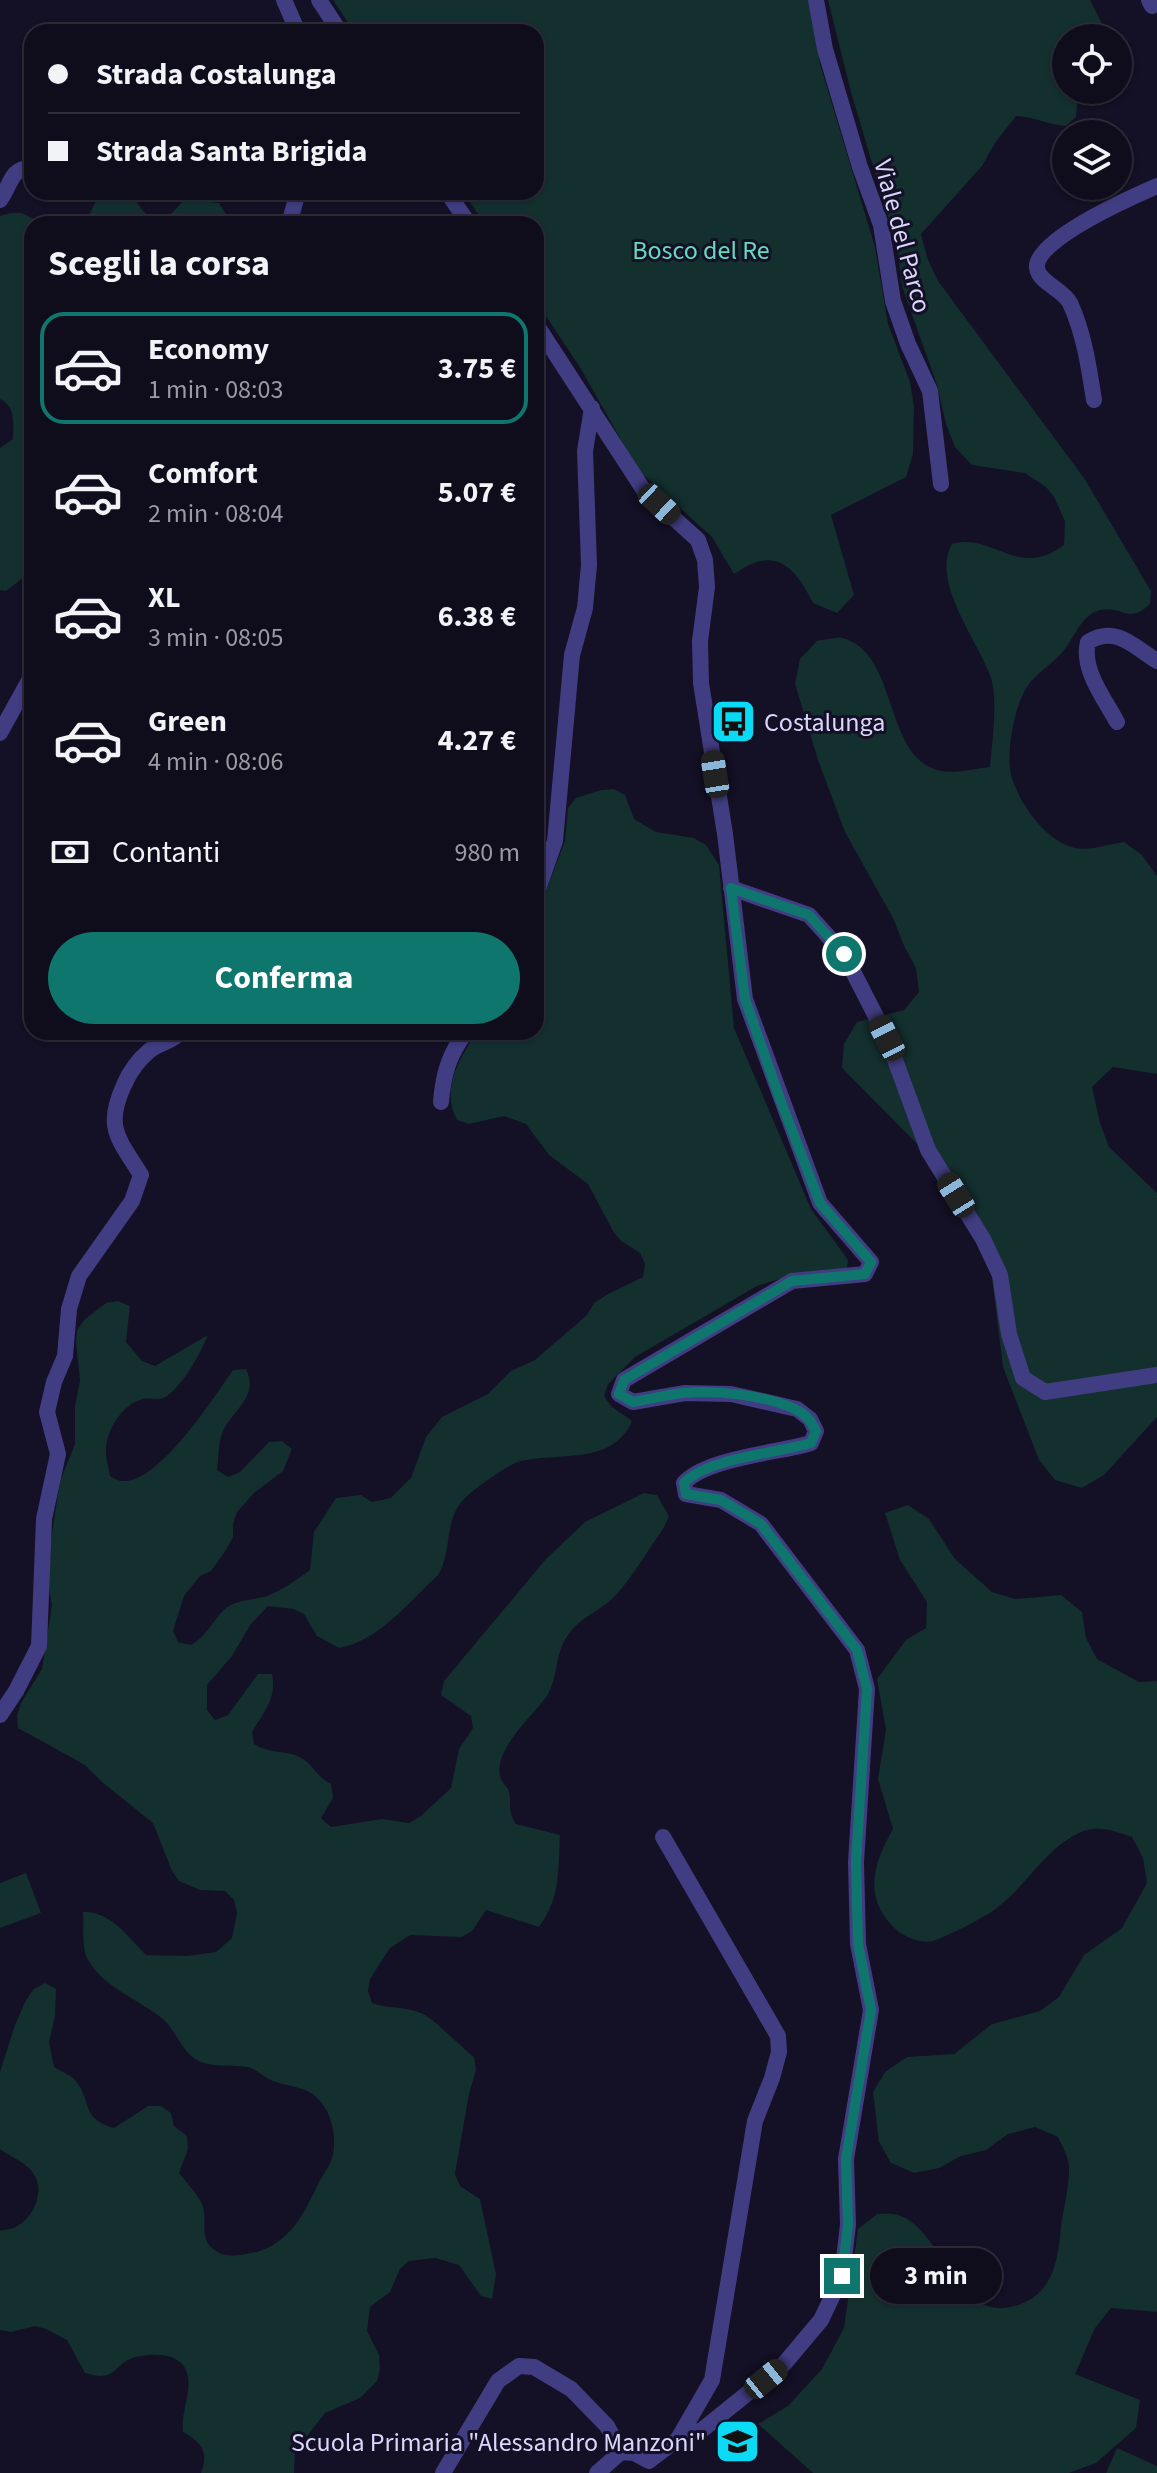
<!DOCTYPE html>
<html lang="it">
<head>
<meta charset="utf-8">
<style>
	:root { --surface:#0f0c1c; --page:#1d1a29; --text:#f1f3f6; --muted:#9b9ba3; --line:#2f2c3b; --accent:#0f766e }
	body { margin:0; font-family:"Source Sans 3",sans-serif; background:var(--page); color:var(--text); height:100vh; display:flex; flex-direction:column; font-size:30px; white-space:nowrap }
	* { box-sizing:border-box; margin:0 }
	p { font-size:26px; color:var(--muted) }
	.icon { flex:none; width:44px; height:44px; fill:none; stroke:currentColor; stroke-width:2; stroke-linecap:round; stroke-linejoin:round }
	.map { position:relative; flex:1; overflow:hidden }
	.panel { position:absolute; left:24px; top:216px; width:520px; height:824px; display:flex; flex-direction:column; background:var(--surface); border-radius:24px; box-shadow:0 2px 6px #0004,0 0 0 2px var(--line) }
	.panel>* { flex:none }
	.guide { position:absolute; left:24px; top:24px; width:520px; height:176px; border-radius:24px; box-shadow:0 2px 6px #0004,0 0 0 2px var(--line); display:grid; align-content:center; height:176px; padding:0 24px; background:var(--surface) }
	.tools { position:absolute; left:1052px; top:24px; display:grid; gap:16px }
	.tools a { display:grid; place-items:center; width:80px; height:80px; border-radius:50%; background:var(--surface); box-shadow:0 2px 6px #0004,0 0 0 2px var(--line); font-size:40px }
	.end { position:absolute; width:36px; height:36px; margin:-18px; border:10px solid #0f766e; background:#fff; box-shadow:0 0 0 4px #fff }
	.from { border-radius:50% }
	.bubble { position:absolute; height:56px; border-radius:28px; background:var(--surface); box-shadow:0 2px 6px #0004,0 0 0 2px var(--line); font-size:26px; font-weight:700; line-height:56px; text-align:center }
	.car { position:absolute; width:24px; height:48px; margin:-24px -12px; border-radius:10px; box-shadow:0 0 6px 2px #0007; background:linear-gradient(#222 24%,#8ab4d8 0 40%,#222 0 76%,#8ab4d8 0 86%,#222 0) }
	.guide b { display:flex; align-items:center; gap:28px; height:76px; font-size:30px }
	.guide b+b { border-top:2px solid var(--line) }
	.guide i { width:20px; height:20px; background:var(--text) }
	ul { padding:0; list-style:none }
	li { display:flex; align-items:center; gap:24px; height:112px; margin:0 16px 12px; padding:0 8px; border:4px solid transparent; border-radius:24px }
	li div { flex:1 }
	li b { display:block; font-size:30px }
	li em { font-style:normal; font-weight:700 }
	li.on { border-color:var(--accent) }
	li>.icon { width:72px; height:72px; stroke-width:1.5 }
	h2 { padding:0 24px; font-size:36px; line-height:96px }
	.pay { display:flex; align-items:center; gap:20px; height:88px; padding:0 24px; font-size:30px }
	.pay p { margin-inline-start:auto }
	.cta { display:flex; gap:16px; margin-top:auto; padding:16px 24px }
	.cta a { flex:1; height:92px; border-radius:48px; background:var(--accent); color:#fff; font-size:32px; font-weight:700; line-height:92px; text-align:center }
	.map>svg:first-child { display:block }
</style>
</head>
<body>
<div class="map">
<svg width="1157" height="2473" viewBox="0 0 1157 2473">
	<rect width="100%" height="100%" fill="#141025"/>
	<path fill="#132f2e" d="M333,0H811L820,64L875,247L888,324L910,382L914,407L913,454L906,477L831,515L854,595L837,613L813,603C802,581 786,553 757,562C749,564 741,570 734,574L712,537L638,470L581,369L536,301V224H485L463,192H536V32H354Z
		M828,0H1090L1109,38H1066V90H1078L1076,117L1066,126C1048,125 1033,116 1016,116L995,143L982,166L921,234L928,260L938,281L1084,478L1151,591L1150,604C1128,625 1123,605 1100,610C1081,615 1075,637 1064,650C1054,663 1039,671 1029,684C1014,704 1005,755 1012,778C1021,806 1046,841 1075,848C1089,851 1110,844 1124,842L1142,855L1157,876V1074L1113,1067L1092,1087L1100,1123L1109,1147L1157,1193V1417L1104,1475L1082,1488L1055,1480L1039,1460L1003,1367L991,1270L931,1158L842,1068L844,1044L857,1022L904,1010L919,992L916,968L904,946L894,920L845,832L818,760L795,684L800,659L817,641C824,640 835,637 842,638C899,651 883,760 941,771C955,774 976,768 990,767C992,742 998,702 991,678C979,642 930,582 952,544C994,532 1017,580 1064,545L1065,521L1054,497L1046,487L1025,473L972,465L955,447L946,424L937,385L902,286L897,247L851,92Z
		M100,192H132C145,223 163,229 184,199L219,203L232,224H85Z
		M10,213H22L34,219L28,244L29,258L32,260V571L6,591L0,590V448L13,439C13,423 16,407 0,399V216Z
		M614,789L625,795L634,819L656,832L694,838L706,845L719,865L734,1028L811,1209L848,1260L847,1269L813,1273L801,1272L757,1286L635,1357L608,1384L604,1396L611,1406L632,1421C612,1467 557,1451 518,1462C506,1466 476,1488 467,1496C442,1519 454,1548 438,1575C409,1602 379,1641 339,1648L317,1636L304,1614L293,1609L268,1606L251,1624L232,1656L207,1685V1710L215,1720L228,1715L258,1674H272C277,1698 264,1712 252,1732L254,1744C271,1755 288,1749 303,1759C314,1766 317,1777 331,1784L333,1798L321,1818L331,1827L382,1819L409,1823L421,1816L451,1788L459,1749L473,1728L471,1716L441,1695L444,1681L546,1559L585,1522L644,1493L657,1495L669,1516L663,1529C650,1547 628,1584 613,1598C597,1613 578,1618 566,1638C555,1655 558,1678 547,1696C533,1716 491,1751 501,1779C502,1781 507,1788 508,1789C513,1802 506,1809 516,1824L560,1835C558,1872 561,1896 539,1927L486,1910L472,1931L462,1937L410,1935L390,1948L370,1979L368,1991L372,2003C388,2009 407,2006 423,2014C435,2020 461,2047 474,2057L476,2070L469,2094L455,2174L460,2186L480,2199L496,2274L492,2299L481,2296L459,2265L435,2258L409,2261L400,2269L390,2292L370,2307L367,2331L379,2355L380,2369L377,2381L360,2398L325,2413L295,2452L294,2473H201C209,2453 202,2442 183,2432C180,2412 194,2389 186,2370C178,2351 146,2353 130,2359C122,2362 117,2370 110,2374C101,2378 93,2375 85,2373L67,2340L46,2329L35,2326L11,2332L0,2330V2230C25,2233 47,2198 35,2176C29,2164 11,2157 0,2149V2072L15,2025L26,2000L34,1989L45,1983L56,1989L55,2016L49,2042L54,2067C60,2071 71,2075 76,2081C92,2102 81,2119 114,2128L148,2106H161L171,2113L174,2126L187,2136L188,2149L179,2173C186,2182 195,2191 201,2202C210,2217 196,2239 216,2251C225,2257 236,2256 246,2254C287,2249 303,2216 319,2182C323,2175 328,2168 331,2161C337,2146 334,2122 325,2108C311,2085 295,2089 273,2081C264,2078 257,2069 247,2067C233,2065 218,2067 204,2063C183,2057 178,2033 164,2020C140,2000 104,1988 88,1960C81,1947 84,1927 83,1912C111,1911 128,1937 146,1955L187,1956L216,1952L232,1938L237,1913L234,1900L225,1891L200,1890L179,1881L172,1871L153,1823L102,1782L85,1765L18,1728L17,1715L21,1703L42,1669L52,1605L46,1572L60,1481L75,1444V1406L80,1380L76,1342L77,1330L85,1319L106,1303L118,1301L130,1306L126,1342L142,1361L155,1366L208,1335C200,1354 184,1384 167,1396C158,1402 151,1397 143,1399C122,1404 105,1432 106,1452C106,1460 109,1469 110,1476C114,1478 118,1481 122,1481C159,1484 213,1398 233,1370L246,1369C259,1396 235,1408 223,1431C218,1442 219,1458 217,1470L228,1477L240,1472L269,1442L282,1441L292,1449L283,1471L254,1493L237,1512L233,1524V1537L226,1550L211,1571L200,1576L184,1596L173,1631L178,1642L191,1645C207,1636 212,1621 225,1609C237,1599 254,1600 267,1596C283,1590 296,1580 310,1570L314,1532L336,1498L361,1495L372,1502L391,1498L411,1478L426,1437L442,1417L488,1394L511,1371L535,1360L587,1315L594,1303L608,1294L643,1277L645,1264L640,1253L621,1241L613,1231L588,1184L549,1155L526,1124L504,1116L469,1124L457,1120C440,1090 460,1057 477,1032H536V917L565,841L568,808L576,798L601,790Z
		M908,1505L929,1519L955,1559L992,1592L1015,1599L1061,1595L1082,1612L1086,1638L1097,1659L1139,1682L1157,1681V2312L1111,2308L1095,2328L1075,2374L1140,2400L1136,2428L1096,2463L1069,2473H813L758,2424L788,2406L822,2369L844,2328L858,2229L877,2214C884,2214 895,2213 901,2216C946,2234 956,2329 1021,2304C1054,2291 1058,2259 1061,2227C1063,2210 1072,2176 1068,2160C1066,2152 1061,2144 1058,2137L1035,2127L1008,2134L986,2150L961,2156L939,2168L914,2173L891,2163L879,2142L873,2092L885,2072L907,2057L954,2054L992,2024L1040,2011L1059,1997L1084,1955L1122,1928L1147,1883L1143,1858L1132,1837C1115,1831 1096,1824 1079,1833C1045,1849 1027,1885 998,1907C988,1916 946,1937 933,1941C923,1944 907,1938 899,1932C862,1901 872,1865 893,1829L878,1779L886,1730L877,1679L906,1640L926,1628L927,1602L900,1560L885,1513Z
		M26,1873L41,1913L0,1928V1883Z
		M1117,2448L1157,2466V2473H1106Z"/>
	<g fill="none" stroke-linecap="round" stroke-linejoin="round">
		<path stroke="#413d82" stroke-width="16" d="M284,0L298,32
			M319,0L340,32
			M816,0L825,49L860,167L881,225L893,301L908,344L930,391L941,484
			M1149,0L1152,6
			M447,192L469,224
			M0,200C11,186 10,167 32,168
			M289,224L298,192
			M536,324L645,492L698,540L705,560L707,587L700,641L701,683L725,834L745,999L820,1203L871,1262L865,1274L792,1281L624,1380L619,1394L633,1402L685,1393L731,1394L797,1409L810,1419L816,1431L811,1443C778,1453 707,1458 684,1483L686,1494L721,1500L761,1524L857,1650L867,1689L856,1862L858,1944L871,2010L846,2159L848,2225L842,2276L821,2320L784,2364L702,2430L678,2439L649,2461
			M1094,400C1089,368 1084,333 1070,303C1063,289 1039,283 1037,268C1033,240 1134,196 1157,186
			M1117,722C1104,698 1081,669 1088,642C1116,625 1133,646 1157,661
			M0,733L32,675
			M731,888L809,915L844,954L887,1038L928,1150L983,1239L1000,1275L1009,1334L1023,1378L1045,1392L1157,1375
			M536,895L555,841L572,655L585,608L589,565L585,451L592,408
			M441,1102C443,1075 449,1054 466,1032
			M0,1715L16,1691L39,1646L44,1519L58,1454L47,1412L54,1382L65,1356L69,1309L79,1276L132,1201L141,1175C119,1139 104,1128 124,1085C130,1071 137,1061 149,1051C159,1043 172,1042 181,1032
			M663,1837L778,2036L779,2052L772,2078L755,2121L712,2380L678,2439
			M443,2473L498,2381L519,2366L534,2367L571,2389L607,2426L621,2452
			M597,2473L621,2452L634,2453L649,2461"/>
	</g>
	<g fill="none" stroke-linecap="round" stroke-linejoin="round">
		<path stroke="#0f766e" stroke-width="10" d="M842,2276L848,2225L846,2159L871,2010L858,1944L856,1862L867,1689L857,1650L761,1524L721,1500L686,1494L684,1483C707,1458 778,1453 811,1443L816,1431C811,1421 806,1414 795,1409C764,1395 717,1390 683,1393C666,1395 650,1399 633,1402L619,1394L624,1380L792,1281L865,1274L871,1262L820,1203L780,1099L745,999L731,888L809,915L844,954"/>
	</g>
	<defs>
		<symbol id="bus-square" viewBox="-11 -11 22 22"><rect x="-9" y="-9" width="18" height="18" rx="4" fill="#0bdaf4" stroke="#141025"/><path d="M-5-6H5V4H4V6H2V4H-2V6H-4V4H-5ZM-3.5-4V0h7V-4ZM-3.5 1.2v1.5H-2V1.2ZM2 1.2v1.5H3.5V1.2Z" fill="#111"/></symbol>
		<symbol id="school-square" viewBox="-11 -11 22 22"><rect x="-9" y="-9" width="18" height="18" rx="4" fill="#0bdaf4" stroke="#141025"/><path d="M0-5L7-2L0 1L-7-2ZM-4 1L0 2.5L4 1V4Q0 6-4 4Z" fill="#111"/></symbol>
	</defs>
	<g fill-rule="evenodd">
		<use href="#bus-square" x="708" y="696" width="51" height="51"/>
		<use href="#school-square" x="712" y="2416" width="51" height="51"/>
	</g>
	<g text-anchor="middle" stroke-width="6" stroke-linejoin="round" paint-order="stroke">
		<g font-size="26" fill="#dbd6fd" stroke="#141025">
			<text transform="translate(903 236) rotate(75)" y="9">Viale del Parco</text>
		</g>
		<g font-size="26" fill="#65dbbe" stroke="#141025">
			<text x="701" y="259">Bosco del Re</text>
		</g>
		<g font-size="26" fill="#dbd6fd" stroke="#141025" text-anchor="start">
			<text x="764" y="731">Costalunga</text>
			<text x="706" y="2451" text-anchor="end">Scuola Primaria "Alessandro Manzoni"</text>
		</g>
	</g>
</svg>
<div class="tools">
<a><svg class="icon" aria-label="locate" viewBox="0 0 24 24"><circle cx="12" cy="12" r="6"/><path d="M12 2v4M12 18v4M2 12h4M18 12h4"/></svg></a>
<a><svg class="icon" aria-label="layers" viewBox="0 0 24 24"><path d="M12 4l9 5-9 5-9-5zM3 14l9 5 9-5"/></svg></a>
</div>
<i class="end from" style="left:844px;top:954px"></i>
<i class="end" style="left:842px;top:2276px"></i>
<div class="bubble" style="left:870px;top:2248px;width:132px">3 min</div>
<i class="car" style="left:659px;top:504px;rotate:133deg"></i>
<i class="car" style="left:715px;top:774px;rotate:351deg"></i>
<i class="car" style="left:887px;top:1038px;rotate:333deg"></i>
<i class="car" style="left:956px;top:1195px;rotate:328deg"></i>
<i class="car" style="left:766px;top:2379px;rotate:51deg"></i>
<div class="guide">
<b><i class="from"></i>Strada Costalunga</b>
<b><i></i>Strada Santa Brigida</b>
</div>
<section class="panel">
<h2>Scegli la corsa</h2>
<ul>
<li class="on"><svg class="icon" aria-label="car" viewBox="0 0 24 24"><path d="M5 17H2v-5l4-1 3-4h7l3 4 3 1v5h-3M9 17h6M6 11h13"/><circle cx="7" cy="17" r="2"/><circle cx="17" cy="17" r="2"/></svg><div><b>Economy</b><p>1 min · 08:03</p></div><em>3.75 €</em></li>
<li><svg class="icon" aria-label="car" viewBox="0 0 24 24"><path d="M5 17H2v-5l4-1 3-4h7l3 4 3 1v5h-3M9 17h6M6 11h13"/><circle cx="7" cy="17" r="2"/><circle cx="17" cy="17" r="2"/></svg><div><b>Comfort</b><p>2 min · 08:04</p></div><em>5.07 €</em></li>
<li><svg class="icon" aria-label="car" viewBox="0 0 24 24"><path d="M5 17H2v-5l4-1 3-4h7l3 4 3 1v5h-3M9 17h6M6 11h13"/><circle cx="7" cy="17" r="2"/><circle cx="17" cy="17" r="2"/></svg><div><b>XL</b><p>3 min · 08:05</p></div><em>6.38 €</em></li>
<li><svg class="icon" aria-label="car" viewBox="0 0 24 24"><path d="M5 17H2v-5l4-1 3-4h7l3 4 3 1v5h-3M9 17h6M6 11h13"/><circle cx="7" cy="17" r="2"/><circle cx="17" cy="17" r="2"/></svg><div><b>Green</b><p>4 min · 08:06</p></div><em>4.27 €</em></li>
</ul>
<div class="pay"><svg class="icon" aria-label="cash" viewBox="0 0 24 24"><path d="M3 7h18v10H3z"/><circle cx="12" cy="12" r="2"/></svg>Contanti<p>980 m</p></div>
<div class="cta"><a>Conferma</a></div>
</section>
</div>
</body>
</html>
